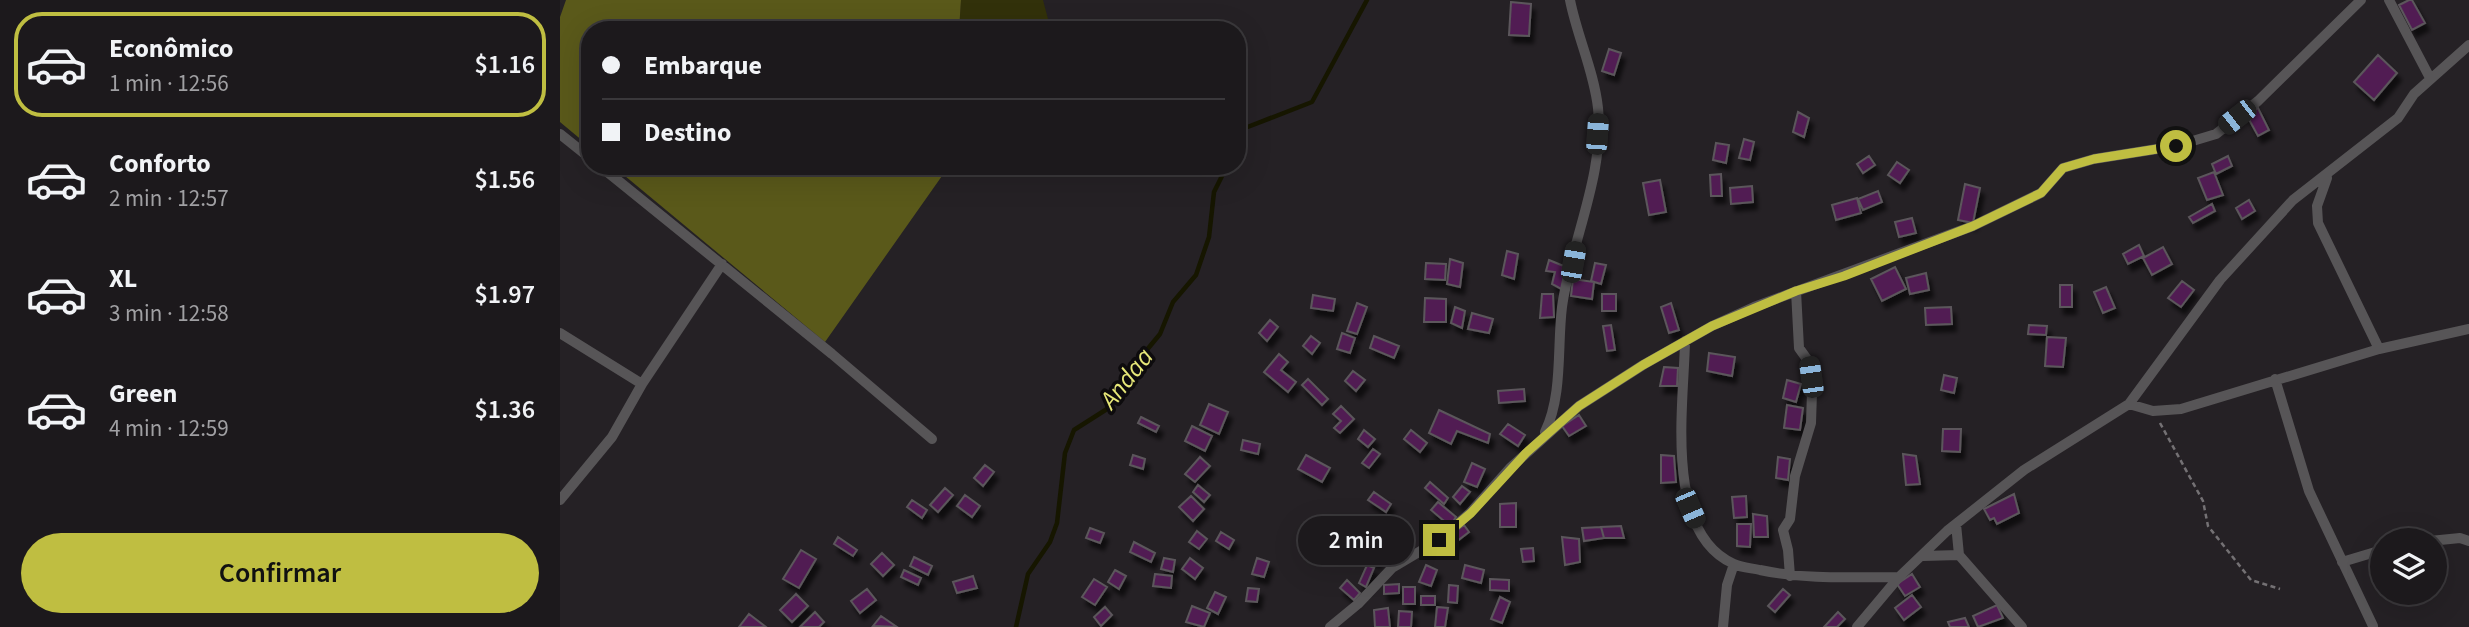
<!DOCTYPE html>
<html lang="pt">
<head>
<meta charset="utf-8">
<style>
	:root { --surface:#1c191c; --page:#252225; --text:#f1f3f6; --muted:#a0a0a3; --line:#3a383b; --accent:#bfbe41 }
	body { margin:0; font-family:"Source Sans 3",sans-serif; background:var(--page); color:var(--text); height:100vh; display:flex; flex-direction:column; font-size:26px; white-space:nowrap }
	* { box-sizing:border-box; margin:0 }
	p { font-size:23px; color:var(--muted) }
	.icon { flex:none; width:38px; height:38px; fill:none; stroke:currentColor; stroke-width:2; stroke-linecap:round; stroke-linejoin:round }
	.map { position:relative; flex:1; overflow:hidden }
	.sheet { display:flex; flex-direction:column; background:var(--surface); width:560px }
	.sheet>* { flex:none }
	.banner { position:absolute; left:21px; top:21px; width:665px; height:154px; border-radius:28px; box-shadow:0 7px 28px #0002,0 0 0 2px var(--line); display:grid; align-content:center; height:154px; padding:0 21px; background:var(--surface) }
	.controls { position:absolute; left:1810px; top:528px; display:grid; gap:14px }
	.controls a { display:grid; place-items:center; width:77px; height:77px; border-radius:50%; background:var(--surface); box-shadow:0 7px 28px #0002,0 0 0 2px var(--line); font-size:35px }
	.end { position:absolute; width:32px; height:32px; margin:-16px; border:9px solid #bfbe41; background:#111; box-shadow:0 0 0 4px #111 }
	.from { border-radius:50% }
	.bubble { position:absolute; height:49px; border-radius:24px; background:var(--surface); box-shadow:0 7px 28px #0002,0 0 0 2px var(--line); font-size:23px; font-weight:600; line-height:49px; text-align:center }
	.car { position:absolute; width:21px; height:42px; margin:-21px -10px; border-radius:9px; box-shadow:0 0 5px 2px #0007; background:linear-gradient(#222 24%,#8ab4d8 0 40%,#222 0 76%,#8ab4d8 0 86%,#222 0) }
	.banner b { display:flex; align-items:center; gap:24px; height:66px; font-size:26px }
	.banner b+b { border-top:2px solid var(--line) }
	.banner i { width:18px; height:18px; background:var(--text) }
	ul { padding:12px 0 0; list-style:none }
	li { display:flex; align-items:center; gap:21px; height:105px; margin:0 14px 10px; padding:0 7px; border:4px solid transparent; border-radius:28px }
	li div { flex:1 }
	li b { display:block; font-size:26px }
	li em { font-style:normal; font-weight:600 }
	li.current { border-color:var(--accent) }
	li>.icon { width:63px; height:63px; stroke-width:1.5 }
	.action { display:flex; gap:14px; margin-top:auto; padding:14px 21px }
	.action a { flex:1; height:80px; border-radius:42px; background:var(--accent); color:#111; font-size:28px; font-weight:600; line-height:80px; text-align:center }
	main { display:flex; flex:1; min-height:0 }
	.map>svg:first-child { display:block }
</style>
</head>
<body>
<main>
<section class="sheet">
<ul>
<li class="current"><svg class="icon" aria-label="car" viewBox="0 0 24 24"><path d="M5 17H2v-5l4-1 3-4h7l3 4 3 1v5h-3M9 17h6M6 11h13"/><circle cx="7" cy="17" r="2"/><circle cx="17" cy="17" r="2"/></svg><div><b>Econômico</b><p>1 min · 12:56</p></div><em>$1.16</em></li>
<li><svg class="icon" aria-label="car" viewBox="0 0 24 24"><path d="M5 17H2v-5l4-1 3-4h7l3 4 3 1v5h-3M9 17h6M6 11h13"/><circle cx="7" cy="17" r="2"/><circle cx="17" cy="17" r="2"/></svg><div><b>Conforto</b><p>2 min · 12:57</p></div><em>$1.56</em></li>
<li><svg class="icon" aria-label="car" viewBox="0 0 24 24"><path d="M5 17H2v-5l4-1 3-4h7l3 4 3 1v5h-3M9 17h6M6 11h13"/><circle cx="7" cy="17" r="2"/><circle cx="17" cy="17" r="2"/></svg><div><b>XL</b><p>3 min · 12:58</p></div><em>$1.97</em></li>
<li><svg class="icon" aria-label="car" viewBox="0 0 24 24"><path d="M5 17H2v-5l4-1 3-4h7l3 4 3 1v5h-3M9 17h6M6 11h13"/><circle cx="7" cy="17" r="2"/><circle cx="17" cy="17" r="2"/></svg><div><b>Green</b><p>4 min · 12:59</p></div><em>$1.36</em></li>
</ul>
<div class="action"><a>Confirmar</a></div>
</section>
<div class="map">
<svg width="1909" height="627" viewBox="0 0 1909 627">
	<defs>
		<filter id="shadow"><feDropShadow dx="4" dy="7" stdDeviation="2" flood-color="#0009"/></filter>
	</defs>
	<rect width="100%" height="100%" fill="#252125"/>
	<path fill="#32310a" d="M401,0H483L488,19L481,30H399Z"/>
	<path fill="#5a591a" d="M6,0H401L399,30H30V147L0,122V17Z
		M53,166H389L265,342Z"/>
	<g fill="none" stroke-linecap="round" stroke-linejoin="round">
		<path stroke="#161600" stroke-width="4.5" d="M677,145L685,128L752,102L807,0
			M456,627L468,574L490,542L497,523L505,453L514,430L547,409L553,391L600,334L613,302L636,275L649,237L654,192L667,166"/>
	</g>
	<path fill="#511f53" stroke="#5b575b" stroke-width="2" filter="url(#shadow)" d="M1849,0H1852L1865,23L1852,30L1839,5Z
		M951,2L971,4L969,36L949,35Z
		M1049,49L1061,53L1054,75L1042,71Z
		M1818,55L1837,73L1814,100L1794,82Z
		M1698,108L1709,130L1698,136L1686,114Z
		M1238,112L1249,118L1244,137L1233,132Z
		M1184,139L1194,142L1190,160L1179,158Z
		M1156,143L1169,145L1166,163L1153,160Z
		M1309,156L1315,165L1303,173L1297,164Z
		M1668,156L1672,166L1656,174L1652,164Z
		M1337,162L1349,170L1340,183L1328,175Z
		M1654,172L1663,195L1647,200L1638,178Z
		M1161,174L1162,196H1151L1150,175Z
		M1100,180L1106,212L1089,215L1083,183Z
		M1405,184L1420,188L1413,223L1398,220Z
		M1192,186L1193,202L1171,204L1170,188Z
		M1318,191L1322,202L1303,210L1298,199Z
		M1297,198L1301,213L1276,220L1272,205Z
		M1689,200L1695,211L1682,219L1676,208Z
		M1652,204L1655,211L1633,223L1629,217Z
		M1352,218L1356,233L1339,237L1335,222Z
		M1579,245L1584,256L1568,264L1563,254Z
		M1603,247L1612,264L1592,275L1583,258Z
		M947,251L958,254L954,279L942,275Z
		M890,259L903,263L900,287L887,284Z
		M989,260L1006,267L1003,290L992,284L995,272L986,271Z
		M866,263L886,264L885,280L865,279Z
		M1035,263L1046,265L1041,284L1031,281Z
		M1335,267L1346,289L1322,301L1311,279Z
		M1366,273L1369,290L1350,294L1346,278Z
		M1013,279L1034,282L1032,299L1011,296Z
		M1622,281L1634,290L1621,307L1608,298Z
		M1500,285H1512V307H1500Z
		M1546,287L1555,308L1543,313L1534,292Z
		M982,294H993L994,317L980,318Z
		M1042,294H1056V311H1042Z
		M753,295L775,299L773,311L751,308Z
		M865,298L886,299V322H864Z
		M797,303L807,307L797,334L787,331Z
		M1111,303L1119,330L1109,333L1101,307Z
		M895,307L905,311L902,328L891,323Z
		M1391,307L1392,324L1366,325L1365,308Z
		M912,313L933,319L929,333L908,329Z
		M710,320L718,327L707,341L699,333Z
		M1051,325L1055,350L1047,351L1043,326Z
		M1469,325L1487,326L1486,335L1468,334Z
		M782,333L795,338L790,353L777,349Z
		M751,336L760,343L752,354L743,346Z
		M814,336L839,346L834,358L810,348Z
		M1487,337L1506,338L1503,367L1485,366Z
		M1149,353L1175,357L1172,376L1147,371Z
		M719,354L728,362L721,370L736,382L728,392L704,372Z
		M1104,367L1118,368L1117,386H1100Z
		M793,371L805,380L796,391L785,381Z
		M1384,375L1397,378L1394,393L1381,390Z
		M748,379L768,399L762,405L742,385Z
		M1227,380L1241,384L1236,402L1223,398Z
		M964,389L965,401L939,403L938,391Z
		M649,404L668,412L659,434L640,425Z
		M1227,405L1243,408L1240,430L1224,428Z
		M781,406L794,419L780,433L774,428L781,421L773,414Z
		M879,410L930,434L928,443L897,431L891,444L869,433Z
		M1019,415L1026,426L1009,436L1002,426Z
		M581,417L599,426L596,432L578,423Z
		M948,424L965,435L958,446L940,434Z
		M632,426L652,436L645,451L625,441Z
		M1383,429H1401L1400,452L1382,451Z
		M804,430L815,439L808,447L798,439Z
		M851,430L867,443L860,452L844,439Z
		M683,440L700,444L698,454L681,450Z
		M813,449L820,454L809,468L802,463Z
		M1343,454L1356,456L1360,484L1346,485Z
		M573,455L585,459L583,469L570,465Z
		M746,455L770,468L762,482L738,469Z
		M1101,455L1114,456L1116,482L1101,483Z
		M640,457L650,466L635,482L625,474Z
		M1218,457L1230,459L1228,480L1216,478Z
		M912,463L925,469L917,487L904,482Z
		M425,465L434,472L423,486L414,478Z
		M870,482L888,498L884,504L865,488Z
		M638,485L650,495L644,502L633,492Z
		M902,486L910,492L900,504L893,497Z
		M385,488L393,495L378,512L370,505Z
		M814,492L831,504L826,512L808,500Z
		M1454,494L1459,513L1437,524L1434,518L1430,520L1424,509Z
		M405,495L420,506L412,517L397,506Z
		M631,496L644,509L633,521L619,507Z
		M1186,496L1187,517L1174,518L1172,497Z
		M352,500L367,510L362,518L347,507Z
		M878,502L896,517L890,526L871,510Z
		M956,503V527H940V504Z
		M1193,514L1207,516L1208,537H1194Z
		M1177,524H1191L1190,547L1177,546Z
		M904,525L909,532L892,545L887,538Z
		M1061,526L1064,538H1044L1041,527Z
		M1041,527L1044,538L1024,541L1022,528Z
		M530,528L544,533L540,543L526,538Z
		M637,531L647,539L639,549L629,542Z
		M661,532L674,540L669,549L656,541Z
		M278,537L297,550L293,556L274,544Z
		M1002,537L1019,539L1020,562L1005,565Z
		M813,538L823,542L817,562L807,558Z
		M574,542L595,553L591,562L570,552Z
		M973,548L974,561L963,562L961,549Z
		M241,550L256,559L239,588L223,579Z
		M322,553L334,565L323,576L311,564Z
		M354,557L372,566L368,575L350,566Z
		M604,558L615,560L613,572L601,569Z
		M630,558L643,568L635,579L622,569Z
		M697,558L709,562L704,577L692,574Z
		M807,565L814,568L806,587L799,583Z
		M866,565L877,570L871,586L859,582Z
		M905,565L924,570L921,583L902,578Z
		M344,570L361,578L358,585L341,577Z
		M555,570L566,576L559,589L548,582Z
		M595,574L612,576L611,588L593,586Z
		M1352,574L1360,587L1345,596L1337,584Z
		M413,576L417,588L397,593L393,582Z
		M534,579L547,587L535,605L522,597Z
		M930,579L949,580V591L930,590Z
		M787,580L800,593L794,600L780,588Z
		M839,584V593L824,594V585Z
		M889,585L898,586L897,603L888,602Z
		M843,587H855V604H843Z
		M688,588L699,589L697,602L686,601Z
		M307,589L316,600L300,613L291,601Z
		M1223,589L1230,595L1215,612L1208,606Z
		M655,592L666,597L658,614L647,608Z
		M236,594L248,606L232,622L220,610Z
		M1352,595L1361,607L1344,620L1335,608Z
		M861,596H875V605H861Z
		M940,597L950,602L942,623L931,619Z
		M1437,605L1443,618L1418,627L1413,616Z
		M632,606L650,613L644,627L626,622Z
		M545,607L552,615L541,626L534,617Z
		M877,607L888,608L885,627H875Z
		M828,608L830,627H815L814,610Z
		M839,611L852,612L851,627H838Z
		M255,612L264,622L259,627H240Z
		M1278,612L1285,619L1277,627H1264Z
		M189,614L206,627H179Z
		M321,616L337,627L313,626Z
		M1405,618L1409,627H1390L1388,622Z"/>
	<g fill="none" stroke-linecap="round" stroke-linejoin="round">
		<path stroke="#747174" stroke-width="2.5" stroke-dasharray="5 3.5" stroke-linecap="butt" d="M1600,423L1643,501L1648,526L1691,580L1720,589"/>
		<path stroke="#575557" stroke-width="10" d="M1829,0L1870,78
			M0,134L30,158
			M40,166L272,354L372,439
			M1767,178L1757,206L1758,223L1819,349L1909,329
			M0,333L82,384
			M1125,341C1124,404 1103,533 1174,564C1182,568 1192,568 1200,570C1247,580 1292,577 1339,577
			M1715,379L1749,491L1813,626
			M1569,404L1593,411L1621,409L1819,349
			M985,432C1003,395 997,347 1002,307C1011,241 1045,175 1038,108C1034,71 1017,36 1010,0
			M0,500L52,437L82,384L162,264
			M1396,524L1399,555L1462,627
			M1870,541L1900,538L1909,541
			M1363,556L1399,555
			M1782,562L1822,550
			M1230,576L1228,550L1223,530L1230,519L1235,476L1251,423L1252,392L1249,362L1239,348L1236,291
			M770,627L798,604L832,568L879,540L910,513L950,468L1019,406L1083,365L1152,326L1194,307L1413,226L1481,193L1503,168L1534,159L1616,146L1656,134L1698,101L1801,0
			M1163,627L1167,585L1174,564
			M1297,627L1339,577L1387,531L1464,470L1569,404L1660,280L1733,200L1838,118L1854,94L1909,45"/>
	</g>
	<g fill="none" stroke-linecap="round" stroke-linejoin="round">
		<path stroke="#bfbe41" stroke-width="9" d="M879,540L911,513L966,453L1019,406L1083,365L1152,326L1236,291L1284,276L1413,226L1481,193L1503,168L1534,159L1616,146"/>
	</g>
	<g text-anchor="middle" stroke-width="7" stroke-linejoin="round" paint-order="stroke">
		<g font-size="26" font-style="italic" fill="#e7e878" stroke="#0d0b0d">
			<text transform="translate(566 378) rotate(-52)" y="9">Andaa</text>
		</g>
	</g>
</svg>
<div class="controls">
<a><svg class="icon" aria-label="layers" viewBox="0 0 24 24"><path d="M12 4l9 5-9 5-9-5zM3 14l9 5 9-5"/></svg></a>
</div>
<i class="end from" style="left:1616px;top:146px"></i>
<i class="end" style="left:879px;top:540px"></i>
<div class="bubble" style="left:738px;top:516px;width:116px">2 min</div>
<i class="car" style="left:1677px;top:117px;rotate:232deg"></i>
<i class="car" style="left:1037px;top:134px;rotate:4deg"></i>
<i class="car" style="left:1013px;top:262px;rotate:10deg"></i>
<i class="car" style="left:1251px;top:377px;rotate:352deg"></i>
<i class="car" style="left:1130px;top:508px;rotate:157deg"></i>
<div class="banner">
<b><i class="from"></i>Embarque</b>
<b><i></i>Destino</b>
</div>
</div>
</main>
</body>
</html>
